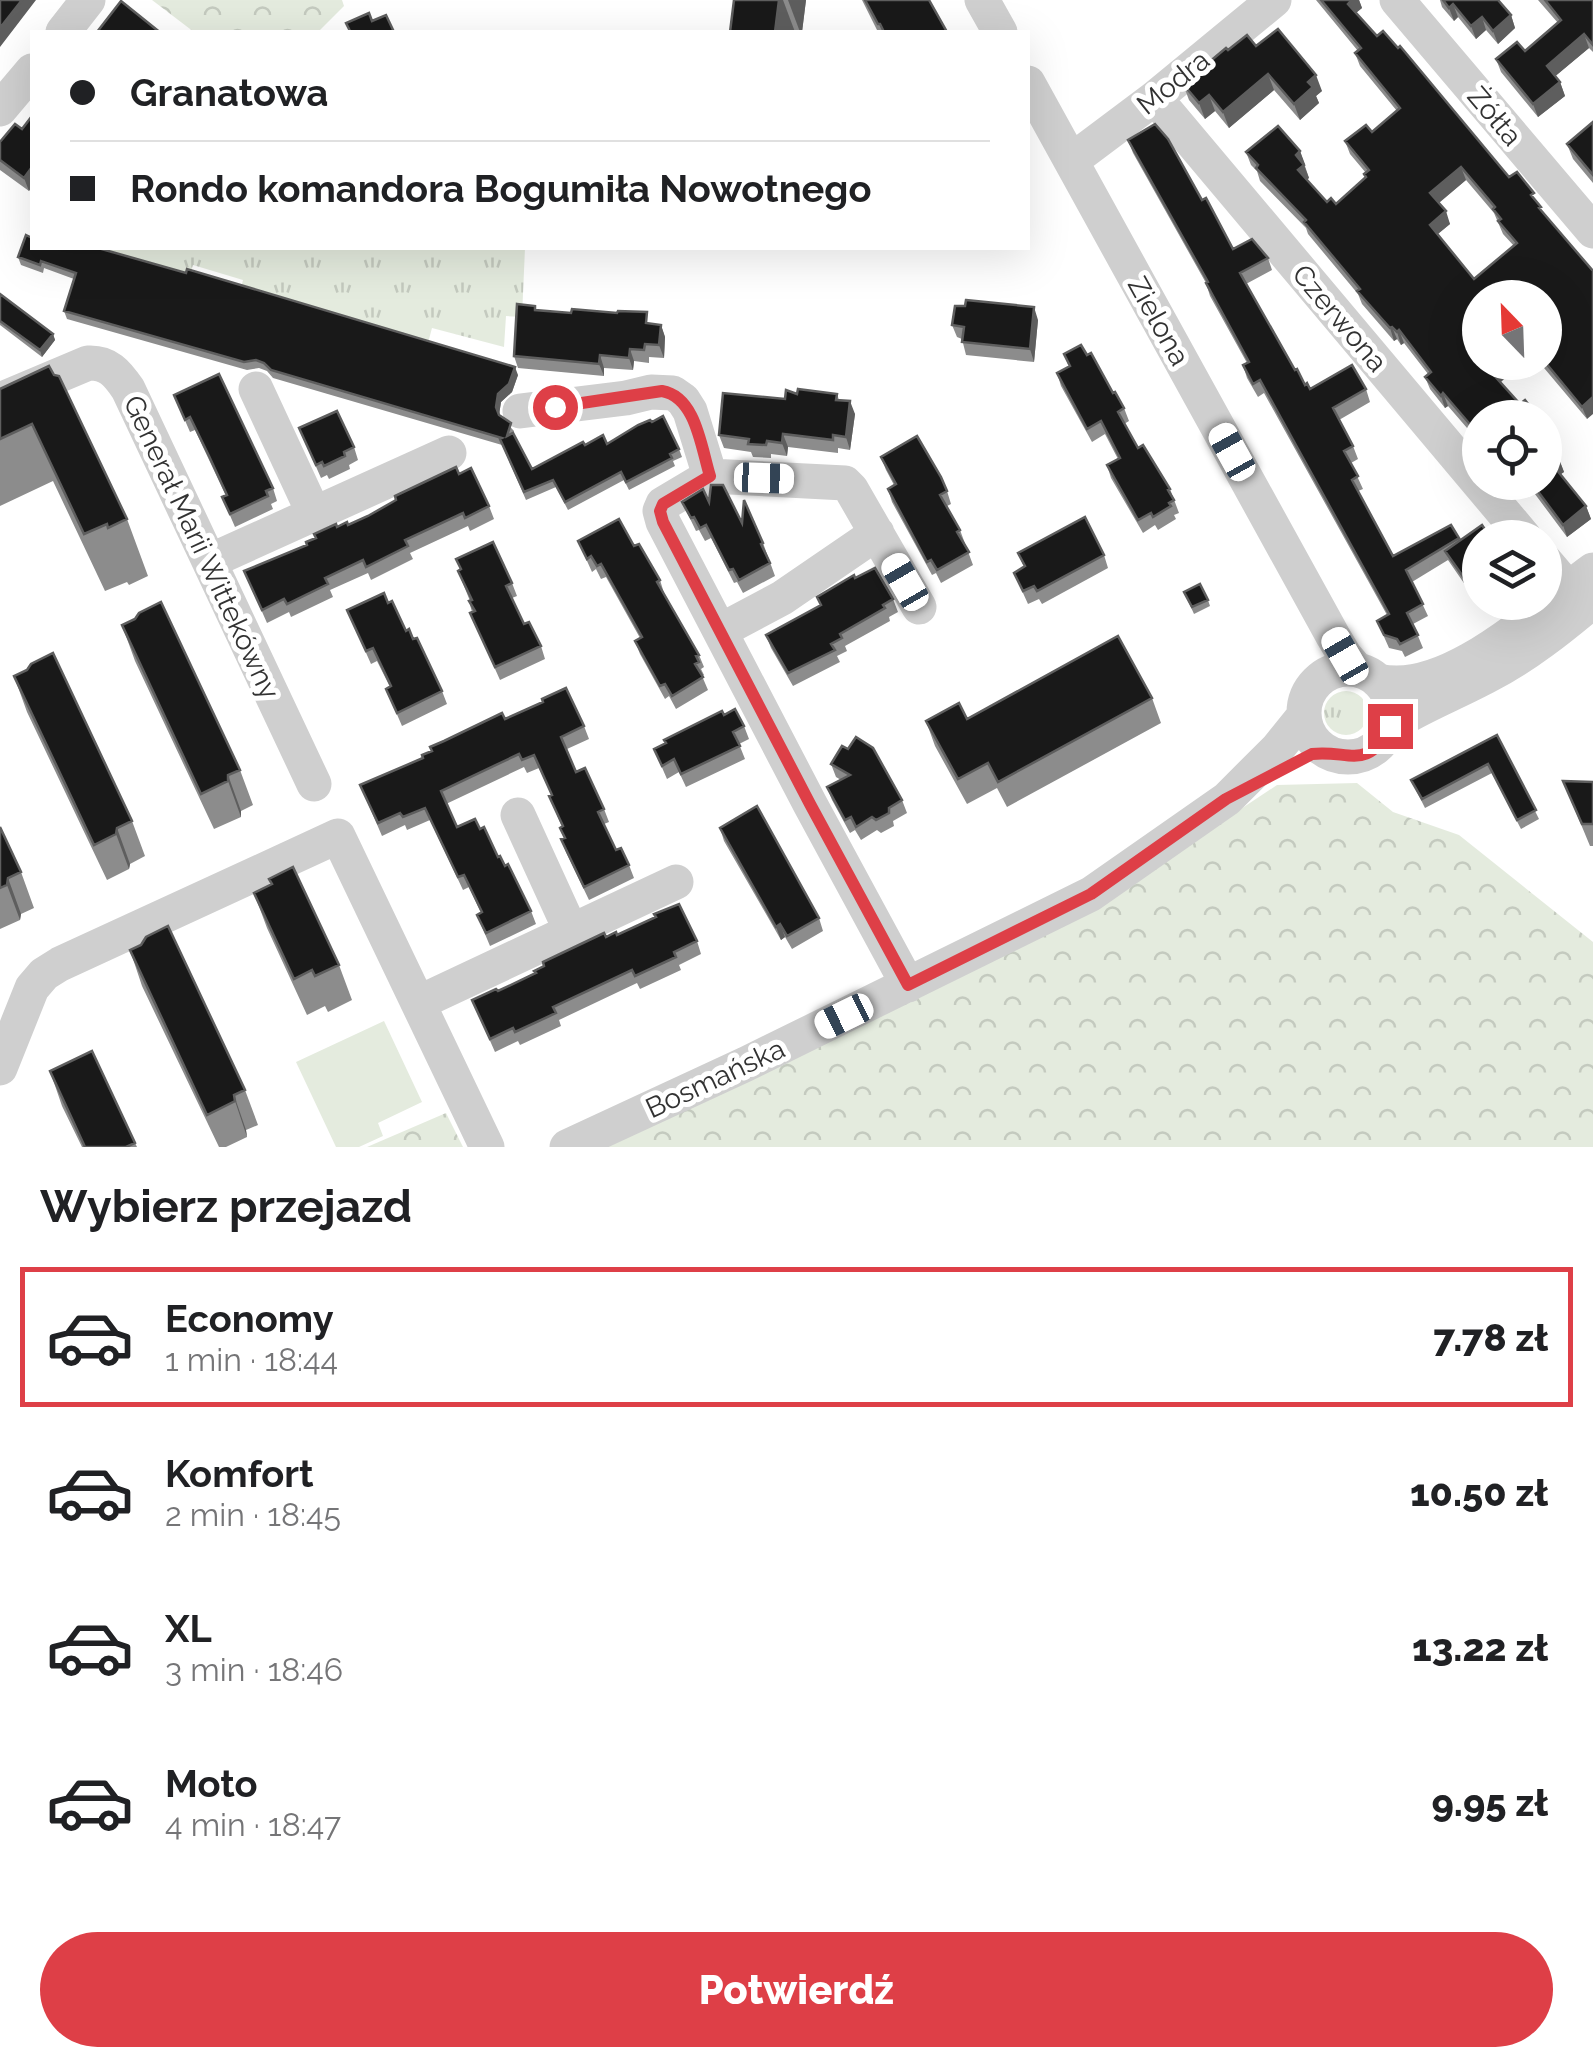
<!DOCTYPE html>
<html lang="pl">
<head>
<meta charset="utf-8">
<style>
	:root { --surface:#fff; --page:#f6f6f6; --text:#202124; --muted:#757577; --line:#e0e0e0; --accent:#de3f47 }
	body { margin:0; font-family:Raleway,sans-serif; background:var(--page); color:var(--text); height:100vh; display:flex; flex-direction:column; font-size:38px; white-space:nowrap }
	* { box-sizing:border-box; margin:0 }
	p { font-size:32px; color:var(--muted) }
	.icon { flex:none; width:55px; height:55px; fill:none; stroke:currentColor; stroke-width:2; stroke-linecap:round; stroke-linejoin:round }
	.map { position:relative; height:1147px; overflow:hidden }
	.panel { display:flex; flex-direction:column; background:var(--surface); flex:1 }
	.panel>* { flex:none }
	.banner { position:absolute; left:30px; top:30px; width:1000px; height:220px; border-radius:0px; box-shadow:0 10px 40px #0002; display:grid; align-content:center; height:220px; padding:0 40px; background:var(--surface) }
	.needle { width:65px; rotate:337deg }
	.fabs { position:absolute; left:1462px; top:280px; display:grid; gap:20px }
	.fabs a { display:grid; place-items:center; width:100px; height:100px; border-radius:50%; background:var(--surface); box-shadow:0 10px 40px #0002; font-size:50px }
	.end { position:absolute; width:45px; height:45px; margin:-22px; border:12px solid #de3f47; background:#fff; box-shadow:0 0 0 5px #fff }
	.from { border-radius:50% }
	.car { position:absolute; width:30px; height:60px; margin:-30px -15px; border-radius:12px; box-shadow:0 0 8px 2px #0007; background:linear-gradient(#fff 24%,#345 0 40%,#fff 0 76%,#345 0 86%,#fff 0) }
	.banner b { display:flex; align-items:center; gap:35px; height:95px; font-size:38px }
	.banner b+b { border-top:2px solid var(--line) }
	.banner i { width:25px; height:25px; background:var(--text) }
	ul { padding:0; list-style:none }
	li { display:flex; align-items:center; gap:30px; height:140px; margin:0 20px 15px; padding:0 20px; border:5px solid transparent; border-radius:0px }
	li div { flex:1 }
	li b { display:block; font-size:38px }
	li em { font-style:normal; font-weight:800 }
	li.selected { border-color:var(--accent) }
	li>.icon { width:90px; height:90px; stroke-width:1.5 }
	h2 { padding:0 40px; font-size:45px; line-height:120px }
	.primary-button { display:flex; gap:20px; margin-top:auto; padding:20px 40px }
	.primary-button a { flex:1; height:115px; border-radius:60px; background:var(--accent); color:#fff; font-size:40px; font-weight:800; line-height:115px; text-align:center }
	.map>svg:first-child { display:block }
</style>
</head>
<body>
<div class="map">
<svg width="1593" height="1147" viewBox="0 0 1593 1147">
	<defs>
		<pattern id="grass-tufts" width="24" height="20" patternUnits="userSpaceOnUse" patternTransform="scale(2.5)"><rect width="24" height="20" fill="#e4ebde"/><path d="M3 7l-1-3M5 7V3M7 7l1-3M15 17l-1-3M17 17v-4M19 17l1-3" fill="none" stroke="#c4cabf"/></pattern>
		<pattern id="forest-crowns" width="20" height="18" patternUnits="userSpaceOnUse" patternTransform="scale(2.5)"><rect width="20" height="18" fill="#e4ebde"/><path d="M2 6a3 3 0 1 1 6 0M12 15a3 3 0 1 1 6 0" fill="none" stroke="#c4cabf"/></pattern>
	</defs>
	<rect width="100%" height="100%" fill="#fff"/>
	<path fill="url(#grass-tufts)" d="M94,248H525L522,317L506,316L504,347L432,328L428,343L241,288L243,280L193,265L189,278Z
		M1324 713a22 22 0 1 1 44 0a22 22 0 1 1-44 0Z"/>
	<path fill="url(#forest-crowns)" d="M152,0H342L344,6L318,32H194Z
		M1357,783L1393,812L1459,835L1593,942V1147H580L1089,910L1277,785Z
		M446,1113L463,1147H367Z"/>
	<path fill="#e4ebde" d="M384,1021L422,1102L378,1123L383,1136L359,1147H336L296,1062Z"/>
	<g fill="none" stroke-linecap="round" stroke-linejoin="round">
		<path stroke="#cfcfcf" stroke-width="35" d="M982,0L1000,32
			M1397,0L1593,231
			M63,32L88,0
			M1028,83L1333,636L1345,656L1357,670
			M1155,98L1525,538
			M0,109L32,71
			M1071,161L1155,98L1274,0
			M256,389L314,514
			M0,400L88,363C108,362 117,373 128,389L314,784
			M520,411L626,398L651,392L673,393L683,400L690,411L710,476
			M210,561L449,453
			M1545,561L1568,588
			M720,631L782,598L877,533
			M1304 713a44 44 0 1 1 88 0a44 44 0 1 1-88 0Z
			M1378,681C1449,698 1539,609 1593,570
			M1390,726C1421,706 1456,693 1489,675C1526,656 1561,628 1593,601
			M518,815L571,931
			M908,985L810,804L663,522L660,511L663,504L710,476L845,483L851,489L919,607
			M418,1003L676,882
			M0,1068L32,988L44,974L60,964L338,836L487,1147
			M567,1147L746,1064L1091,894L1227,799L1278,748L1303,717"/>
	</g>
	<path fill="#8c8c8c" fill-rule="evenodd" d="M734,0H806L802,32H730Z
		M862,0H929L947,32H878Z
		M1316,0H1359L1362,8L1356,13L1509,177L1587,419L1539,362H1545V298L1480,362H1523L1501,382L1520,404L1539,418H1480V443L1448,406L1445,408L1430,389L1425,377L1428,374L1404,343L1401,345L1397,339L1394,341L1362,304L1358,294L1308,234L1306,228L1260,181L1257,171L1251,165L1246,152L1300,151L1309,178L1307,179L1327,202L1336,204L1366,178L1364,174L1366,173L1350,154L1345,141L1372,132L1397,111L1360,66L1355,53L1358,51ZM1466,180L1494,213L1503,234L1514,246L1474,279L1438,234L1450,224L1439,203Z
		M1440,0H1498L1511,15L1515,28L1498,44L1486,30L1476,39L1458,17L1454,21L1442,7Z
		M1538,0H1593V52L1589,48L1555,76L1560,82L1565,96L1538,117L1501,72L1496,59L1525,51L1558,23Z
		M1256,46L1322,91L1316,96L1319,103L1300,120L1274,90L1229,128L1215,111L1205,119L1189,100L1183,84L1228,50Z
		M32,116V186L29,191L0,170V142L22,129Z
		M1593,122V183L1573,159L1567,144Z
		M1128,140L1202,200L1233,249L1268,258L1272,270L1246,284L1295,370L1305,385L1310,389H1366L1370,402L1339,420L1353,446L1358,459L1351,463L1363,489L1358,491L1393,556L1451,525L1460,541L1480,602H1483L1479,605L1448,560L1412,582L1428,616L1413,624L1423,648L1405,657L1402,651L1389,648L1377,621L1387,615L1264,393L1258,397L1247,378L1243,365L1247,363L1210,296L1206,283L1133,153Z
		M32,248L518,375L512,392L501,402L499,415L514,431L513,433L532,469L585,445L607,444L679,449L682,457L673,461L675,466L629,490L624,480L568,510L556,487L526,500L502,445L273,378L267,371L259,368L247,370L67,319L64,311L74,279L44,268L43,273L21,265L18,257Z
		M0,294L53,334L55,340L42,357L0,325Z
		M537,310L661,325L665,337L664,358L649,357V363L634,361L633,370L604,368V376L518,368L514,356Z
		M1038,320L1034,362L966,355L962,339L957,337L952,325Z
		M1064,354L1087,355L1124,408L1129,421L1124,424L1138,448L1170,489L1179,513L1174,515L1176,519L1158,530L1155,525L1143,533L1111,478L1107,465L1118,459L1105,434L1092,442L1061,386L1057,373L1069,367Z
		M0,389L127,519L148,576L129,585L127,582L105,591L53,481L0,506Z
		M797,394H837L839,400L855,414L850,450L838,448V453L788,447L787,456L771,454V458L753,457L751,452L724,448L719,435L785,399Z
		M174,395L273,488L277,501L271,504L273,509L235,527L222,497L226,496L195,430L190,432Z
		M299,428L354,447L358,460L349,465L350,469L329,479L327,475L321,478Z
		M1553,433L1557,446L1552,450L1559,459L1564,472L1560,474L1586,506L1591,519L1567,537L1526,482H1545Z
		M881,457L947,491L951,504L947,506L960,530L973,565L941,583L936,573L932,575L892,502L888,489L894,485L886,470Z
		M459,474L489,506L494,519L470,531L468,526L410,553L413,559L371,580L368,573L330,590L333,597L291,617L289,612L267,623L244,571L307,545L337,527L348,525Z
		M682,502H709L742,523L763,543L775,576L743,593L737,582L734,583L711,538L705,541L699,530L696,531Z
		M578,541L634,546L660,580L664,593L699,655L704,667L701,669L704,675L702,676L708,690L676,709L669,696L665,699L640,654L635,641L640,638L606,577L601,579L596,569L592,572Z
		M1018,553L1104,555L1108,568L1042,604L1039,599L1028,604L1014,573L1024,567Z
		M456,559L512,583L517,596L512,598L524,624L541,646L545,659L500,680L470,613L472,612L469,601H470L458,571L460,569Z
		M855,578L893,599L898,612L889,617L890,621L845,646L847,651L837,656L840,662L793,686L771,648L766,635L820,605L817,597Z
		M1184,592L1208,600L1210,606L1194,614Z
		M388,603L413,639L442,691L447,704L402,726L386,689L390,687L377,661L371,664L347,610Z
		M122,625L240,770L253,805L241,811V817L214,829L135,661Z
		M14,676L132,821L145,856L130,864L129,869L107,880L27,712Z
		M1152,698L1161,723L1007,807L997,788L967,804L935,746L926,721L967,719Z
		M724,715L744,726L749,739L739,744L745,759L686,787L679,772L667,779L654,749Z
		M505,719L584,726L589,739L567,749L576,772L604,809L609,822L604,824L616,850L629,865L634,878L589,900L566,852L561,839L564,838L560,828L562,827L549,796H552L539,768L527,773L524,767L446,804L457,827L498,857L505,866L531,911L536,924L490,946L477,915L481,913L469,887L463,890L430,820L407,830L405,825L382,836L360,785L423,758Z
		M1497,735L1539,819L1521,829L1492,773L1425,808L1411,780Z
		M831,764L902,800L907,813L893,821L894,826L881,833L877,830L861,840L855,830L850,833L832,800L827,787L841,780L836,777Z
		M1563,781L1593,782V846H1590Z
		M0,827L21,872L34,908L21,914L20,920L0,929Z
		M720,828L819,918L823,931L792,949L785,937L781,940L724,841Z
		M254,893L339,965L352,1000L328,1012L325,1006L307,1015L267,928Z
		M617,935L697,941L701,954L679,965L681,970L640,989L637,983L559,1020L561,1026L520,1045L518,1041L495,1052L472,1000L498,991L606,937Z
		M130,950L245,1090L258,1125L246,1130L247,1137L226,1147H219L142,986Z
		M92,1051L137,1147H82L62,1106L50,1071Z"/>
	<path fill="#5e5e5e" d="M22,0H36L0,47V28Z
		M779,0H783L795,32H775Z
		M788,0H806L802,32H800Z
		M1352,0H1359L1362,8L1352,16L1348,4Z
		M1453,4L1458,17L1454,21L1449,8Z
		M1511,15L1515,28L1498,44L1493,31Z
		M1482,17L1486,30L1476,39L1471,26Z
		M1584,34L1589,48L1552,79L1547,66Z
		M1268,74L1274,90L1229,128L1223,112Z
		M1316,75L1322,91L1316,96L1319,103L1300,120L1294,104L1308,82Z
		M1560,82L1565,96L1538,117L1533,104Z
		M1209,95L1215,111L1205,119L1199,103Z
		M1300,151L1305,164L1301,168L1304,165L1309,178L1303,183L1298,170L1296,155Z
		M32,167V186L29,191L24,178Z
		M1461,167L1466,180L1435,206L1430,193Z
		M1446,211L1450,224L1434,237L1430,225Z
		M1034,307L1038,320L1034,362L1030,349Z
		M661,325L665,337L664,358L659,345Z
		M1392,327L1397,339L1394,341L1390,328Z
		M1399,330L1404,343L1401,345L1397,332Z
		M53,334L55,340L42,357L40,350Z
		M630,349L634,361L633,370L629,358Z
		M600,355L604,368V376L599,364Z
		M1504,362H1523L1497,385L1492,373Z
		M515,367L518,375L512,392L501,402L499,415L496,407L498,394Z
		M1443,393L1448,406L1445,408L1441,396Z
		M1593,397V414L1587,419L1582,407Z
		M850,401L855,414L850,450L846,437Z
		M1553,433L1557,446L1549,453L1545,440Z
		M783,434L788,447L787,456L782,443Z
		M1559,459L1564,472L1557,477L1552,464Z
		M1586,506L1591,519L1567,537L1563,525Z
		M1480,588V602H1483L1479,605L1474,592Z
		M228,775L241,811V817L228,781Z
		M117,828L130,864L129,869L116,834Z
		M8,878L21,914L20,920L7,885Z
		M780,924L785,937L781,940L776,927Z
		M234,1095L246,1130L247,1137L235,1101Z"/>
	<path fill="#191919" stroke="#5e5e5e" stroke-width="2.5" fill-rule="evenodd" d="M0,0H22L0,28Z
		M734,0H779L775,32H730Z
		M865,0H929L947,32H884L880,24H878Z
		M1321,0H1352L1348,4L1377,36L1383,31L1398,48L1400,46L1509,177L1517,172L1534,193L1531,195L1541,207L1539,208L1593,271V397L1582,407L1545,362V298H1480V362H1504L1492,373L1520,404L1525,400L1539,418H1480V436L1443,393L1441,396L1425,377L1431,372L1399,330L1397,332L1392,327L1390,328L1357,291L1360,289L1304,222L1306,220L1256,168L1258,165L1246,152L1278,126L1300,151L1296,155L1304,165L1298,170L1327,202L1331,198L1336,204L1366,177L1364,174L1369,170L1345,141L1366,125L1372,132L1400,108L1355,53L1361,48ZM1461,167L1495,207L1493,209L1501,219L1498,221L1517,243L1474,279L1430,225L1446,211L1430,193Z
		M1443,0H1498L1511,15L1493,31L1482,17L1471,26L1453,4L1449,8Z
		M1545,0H1593V45L1584,34L1547,66L1560,82L1533,104L1496,59L1517,42L1525,51L1561,20Z
		M121,1L157,30L154,32H97Z
		M369,13L372,21L386,15L394,32H347L350,31L346,23Z
		M1278,29L1316,75L1308,82L1313,87L1294,104L1268,74L1223,112L1209,95L1199,103L1183,84L1226,48L1228,50L1247,35L1256,46Z
		M32,116V167L24,178L0,160V142L15,124L22,129Z
		M1593,122V175L1567,144Z
		M1155,124L1168,139L1202,200L1206,198L1233,249L1252,239L1268,258L1240,273L1295,370L1297,369L1305,385L1307,383L1310,389L1352,365L1366,389L1333,408L1353,446L1344,451L1358,476L1352,480L1393,556L1451,525L1459,538L1406,570L1423,604L1407,613L1418,635L1400,644L1397,639L1384,635L1377,621L1389,614L1260,380L1253,384L1243,365L1249,362L1206,283L1208,282L1128,140Z
		M26,235L32,238V248H98L186,273L187,269L515,367L509,384L498,394L496,407L499,415L511,423L507,436L513,433L532,469L583,442L585,445L603,435L607,444L638,425L650,420L652,422L663,416L679,449L670,454L672,458L626,482L621,472L565,502L553,480L524,492L500,439L502,438L271,370L264,363L256,360L244,362L64,311L76,273L41,261L40,265L18,257Z
		M0,294L53,334L40,350L0,321Z
		M966,300L1034,307L1030,349L962,342L964,327L952,325L955,306H965Z
		M517,304L535,306V310L571,313L572,309L617,313L618,311L647,312L646,323L661,325L659,345L645,344L644,350L630,349L629,358L600,355L599,364L514,356Z
		M1081,345L1087,355L1091,353L1113,393L1115,392L1124,408L1118,412L1138,448L1143,445L1170,489L1168,490L1174,500L1169,503L1171,506L1153,517L1151,513L1138,520L1107,465L1120,458L1101,421L1087,429L1057,373L1070,366L1064,354Z
		M49,366L54,375L59,376L127,519L108,528L107,524L84,534L32,424L0,439V389Z
		M219,374L273,488L266,491L268,496L230,514L222,497L227,495L209,456L190,417L185,420L174,395Z
		M798,389L837,394L836,400L850,401L846,437L833,435V440L783,434L782,443L767,441L766,445L748,444L749,439L719,435L723,393L785,399L786,390L797,394Z
		M337,411L354,447L344,452L345,456L324,466L322,462L316,465L299,428Z
		M1545,424L1553,433L1545,440Z
		M917,436L941,477L947,491L940,495L960,530L957,532L969,552L937,570L931,560L927,562L888,489L896,484L881,457Z
		M1545,441L1559,459L1552,464L1586,506L1563,525L1531,482H1545Z
		M456,467L459,474L471,468L489,506L465,518L463,513L405,540L408,546L366,567L363,560L325,578L328,584L287,604L284,599L262,610L244,571L307,545L306,542L316,538L314,534L336,524L337,527L347,522L348,525L368,516L396,500L395,496Z
		M711,485H723L742,523L744,500L763,543L761,544L770,563L739,580L733,569L729,570L706,525L700,528L694,517L691,518L682,502L703,489L709,502Z
		M1085,517L1104,555L1037,591L1034,586L1023,591L1014,573L1025,566L1018,553Z
		M619,519L634,546L639,544L660,580L657,582L699,655L696,656L699,662L695,664L703,677L672,696L665,684L660,686L635,641L642,637L601,564L597,566L591,556L587,559L578,541Z
		M1482,525L1490,537L1493,535L1496,538H1480V588L1474,592L1445,551Z
		M493,542L512,583L506,586L524,624L529,622L541,646L495,667L470,613L475,611L469,601L472,600L458,571L461,569L456,559Z
		M875,568L893,599L883,605L885,608L840,634L842,638L831,644L835,650L788,673L766,635L821,605L817,597L854,575L855,578Z
		M1200,584L1208,600L1192,607L1184,592Z
		M384,593L388,603L392,601L406,631L409,629L413,639L417,638L442,691L397,713L386,689L391,686L373,648L366,651L347,610Z
		M161,602L240,770L228,775V781L201,794L122,625L135,619L139,613Z
		M1118,636L1152,698L998,782L988,763L958,779L926,721L959,703L967,719Z
		M53,653L132,821L117,828L116,834L94,845L14,676L27,670L31,664Z
		M566,688L584,726L561,737L576,772L585,768L604,809L598,812L616,850L621,848L629,865L584,887L561,839L565,838L560,828L563,826L549,796L552,795L534,755L522,760L519,754L441,791L457,827L475,819L480,829L484,827L498,857L500,856L505,866L508,864L531,911L486,933L477,915L482,912L464,875L458,877L425,808L403,817L400,813L378,823L360,785L423,758L422,755L432,751L430,747L444,741L502,713L505,719L543,702L542,699Z
		M735,709L744,726L733,732L740,746L681,774L674,759L662,766L654,749L666,743L664,740L722,711L724,715Z
		M1497,735L1536,810L1517,820L1488,764L1422,799L1411,780Z
		M856,737L873,748L902,800L889,808V813L876,820L872,817L856,827L851,817L845,820L827,787L850,775L831,764L842,746L848,749Z
		M1563,781L1593,782V824H1582Z
		M757,806L819,918L787,936L780,924L776,927L720,828Z
		M0,827L21,872L8,878L7,885L0,888Z
		M293,867L339,965L315,976L312,970L294,979L254,893L272,884L269,879Z
		M679,904L697,941L674,952L676,957L635,976L632,970L553,1007L556,1013L515,1032L513,1028L490,1039L472,1000L496,989L498,991L536,973L534,971L544,966L543,962L583,943L604,933L606,937L616,932L617,935L656,917L654,914Z
		M168,926L245,1090L234,1095L235,1101L207,1115L130,950L141,945L146,937Z
		M92,1051L135,1143L126,1147H85L50,1071Z"/>
	<g fill="none" stroke-linecap="round" stroke-linejoin="round">
		<path stroke="#de3f47" stroke-width="12" d="M555,407L662,391C696,397 701,447 710,476L663,504L660,511L663,522L810,804L908,985L1091,894L1226,799L1312,754C1348,749 1367,773 1390,726"/>
	</g>
	<g text-anchor="middle" stroke-width="10" stroke-linejoin="round" paint-order="stroke">
		<g font-size="28" fill="#323232" stroke="#fff">
			<text transform="translate(1173 82) rotate(-39)" y="10">Modra</text>
			<text transform="translate(1495 116) rotate(50)" y="10">Żółta</text>
			<text transform="translate(1340 318) rotate(50)" y="10">Czerwona</text>
			<text transform="translate(1159 321) rotate(61)" y="10">Zielona</text>
			<text transform="translate(202 547) rotate(65)" y="10">Generał Marii Wittekówny</text>
			<text transform="translate(715 1078) rotate(-25)" y="10">Bosmańska</text>
		</g>
	</g>
</svg>
<div class="fabs">
<a><svg class="needle" viewBox="-14 -14 28 28"><path d="M0-13l5 13h-10z" fill="#e53935"/><path d="M0 13l5-13h-10z" fill="#757577"/></svg></a>
<a><svg class="icon" aria-label="locate" viewBox="0 0 24 24"><circle cx="12" cy="12" r="6"/><path d="M12 2v4M12 18v4M2 12h4M18 12h4"/></svg></a>
<a><svg class="icon" aria-label="layers" viewBox="0 0 24 24"><path d="M12 4l9 5-9 5-9-5zM3 14l9 5 9-5"/></svg></a>
</div>
<i class="end from" style="left:555px;top:407px"></i>
<i class="end" style="left:1390px;top:726px"></i>
<i class="car" style="left:1232px;top:452px;rotate:331deg"></i>
<i class="car" style="left:764px;top:478px;rotate:92deg"></i>
<i class="car" style="left:905px;top:582px;rotate:330deg"></i>
<i class="car" style="left:1345px;top:656px;rotate:330deg"></i>
<i class="car" style="left:844px;top:1016px;rotate:244deg"></i>
<div class="banner">
<b><i class="from"></i>Granatowa</b>
<b><i></i>Rondo komandora Bogumiła Nowotnego</b>
</div>
</div>
<section class="panel">
<h2>Wybierz przejazd</h2>
<ul>
<li class="selected"><svg class="icon" aria-label="car" viewBox="0 0 24 24"><path d="M5 17H2v-5l4-1 3-4h7l3 4 3 1v5h-3M9 17h6M6 11h13"/><circle cx="7" cy="17" r="2"/><circle cx="17" cy="17" r="2"/></svg><div><b>Economy</b><p>1 min · 18:44</p></div><em>7.78 zł</em></li>
<li><svg class="icon" aria-label="car" viewBox="0 0 24 24"><path d="M5 17H2v-5l4-1 3-4h7l3 4 3 1v5h-3M9 17h6M6 11h13"/><circle cx="7" cy="17" r="2"/><circle cx="17" cy="17" r="2"/></svg><div><b>Komfort</b><p>2 min · 18:45</p></div><em>10.50 zł</em></li>
<li><svg class="icon" aria-label="car" viewBox="0 0 24 24"><path d="M5 17H2v-5l4-1 3-4h7l3 4 3 1v5h-3M9 17h6M6 11h13"/><circle cx="7" cy="17" r="2"/><circle cx="17" cy="17" r="2"/></svg><div><b>XL</b><p>3 min · 18:46</p></div><em>13.22 zł</em></li>
<li><svg class="icon" aria-label="car" viewBox="0 0 24 24"><path d="M5 17H2v-5l4-1 3-4h7l3 4 3 1v5h-3M9 17h6M6 11h13"/><circle cx="7" cy="17" r="2"/><circle cx="17" cy="17" r="2"/></svg><div><b>Moto</b><p>4 min · 18:47</p></div><em>9.95 zł</em></li>
</ul>
<div class="primary-button"><a>Potwierdź</a></div>
</section>
</body>
</html>
